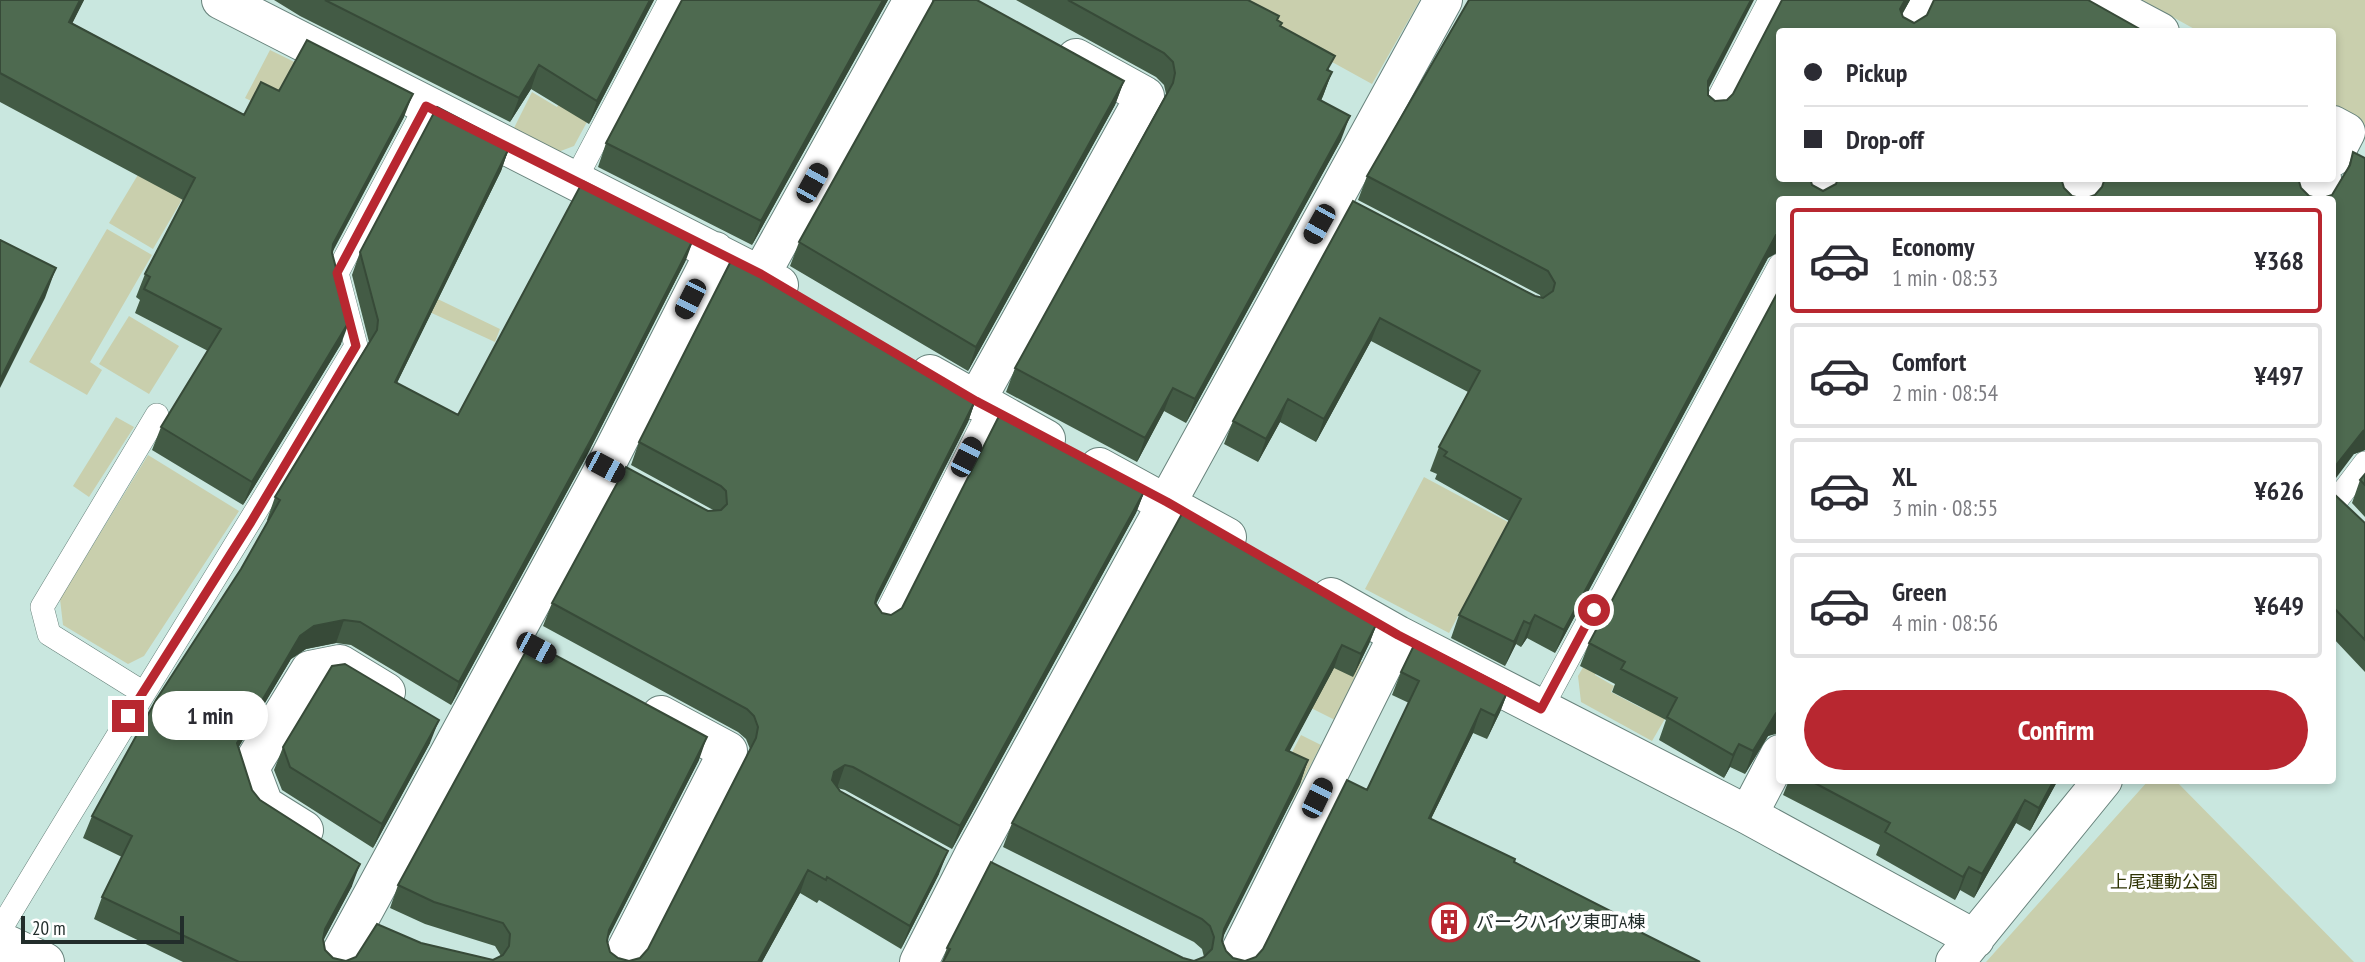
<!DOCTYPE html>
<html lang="en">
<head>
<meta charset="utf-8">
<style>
	:root { --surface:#fff; --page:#f7f7f7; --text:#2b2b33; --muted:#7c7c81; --line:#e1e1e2; --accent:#b82730 }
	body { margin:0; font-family:"PT Sans Narrow","Noto Sans JP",sans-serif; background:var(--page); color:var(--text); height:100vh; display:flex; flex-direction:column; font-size:26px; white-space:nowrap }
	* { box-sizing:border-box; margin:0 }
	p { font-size:23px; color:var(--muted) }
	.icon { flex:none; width:38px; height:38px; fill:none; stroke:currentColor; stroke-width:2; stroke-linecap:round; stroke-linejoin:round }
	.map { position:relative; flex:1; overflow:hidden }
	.drawer { position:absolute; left:1776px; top:196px; width:560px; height:588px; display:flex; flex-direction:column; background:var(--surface); border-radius:7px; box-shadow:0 4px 10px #0003 }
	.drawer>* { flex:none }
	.hud { position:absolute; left:1776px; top:28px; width:560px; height:154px; border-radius:7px; box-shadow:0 4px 10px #0003; display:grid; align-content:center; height:154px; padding:0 28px; background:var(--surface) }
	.scale { position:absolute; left:21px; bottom:18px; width:163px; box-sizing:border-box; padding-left:7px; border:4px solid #222d2b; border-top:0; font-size:19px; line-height:24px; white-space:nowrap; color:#222d2b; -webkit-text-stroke:5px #fff; paint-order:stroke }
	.end { position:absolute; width:32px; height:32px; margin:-16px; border:9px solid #b82730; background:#fff; box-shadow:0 0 0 4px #fff }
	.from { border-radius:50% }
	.bubble { position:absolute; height:49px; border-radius:24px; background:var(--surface); box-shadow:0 4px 10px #0003; font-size:23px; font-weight:700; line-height:49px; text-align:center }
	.car { position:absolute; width:21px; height:42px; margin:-21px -10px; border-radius:9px; box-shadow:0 0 5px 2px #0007; background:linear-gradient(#222 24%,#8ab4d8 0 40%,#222 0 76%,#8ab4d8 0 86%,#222 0) }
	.hud b { display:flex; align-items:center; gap:24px; height:66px; font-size:26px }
	.hud b+b { border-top:2px solid var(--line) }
	.hud i { width:18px; height:18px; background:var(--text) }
	ul { padding:12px 0 0; list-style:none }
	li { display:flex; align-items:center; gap:21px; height:105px; margin:0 14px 10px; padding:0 14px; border:4px solid var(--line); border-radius:7px }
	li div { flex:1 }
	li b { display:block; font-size:26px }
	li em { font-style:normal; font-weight:700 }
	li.active { border-color:var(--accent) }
	li>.icon { width:63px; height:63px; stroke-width:1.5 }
	.action { display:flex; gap:14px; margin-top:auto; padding:14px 28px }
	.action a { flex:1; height:80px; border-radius:42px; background:var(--accent); color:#fff; font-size:28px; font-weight:700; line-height:80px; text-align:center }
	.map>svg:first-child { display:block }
</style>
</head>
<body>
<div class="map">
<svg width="2365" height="962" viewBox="0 0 2365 962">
	<rect width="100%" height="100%" fill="#c9e7df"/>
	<path fill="#c9cfad" d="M653,0L574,146L558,152L513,130L532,92L557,107L608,19Z
		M1206,0H1420L1372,84L1258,21Z
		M2142,0H2365V125L2333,107V32L2198,31Z
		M270,50L370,99L283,84L270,110L245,98Z
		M139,173L183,198L153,249L109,223Z
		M107,229L152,255L90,362L102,370L87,395L29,362Z
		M419,290L500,329L495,342L412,304Z
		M129,316L179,346L149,394L99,364Z
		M116,417L134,427L89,497L73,486Z
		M148,455L239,511L144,656L128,664L63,625L60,599Z
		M1424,477L1508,522L1449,633L1365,589Z
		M1607,626L1619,632L1595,675L1614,686L1611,692L1645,710L1648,706L1666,717L1652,741L1581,702L1578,676Z
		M1340,652L1364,663L1335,720L1311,708Z
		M1301,735L1321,745L1292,801L1272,791Z
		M2148,781H2176L2354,962H1986Z"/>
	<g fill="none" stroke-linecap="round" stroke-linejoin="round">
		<defs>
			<path id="lane" d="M1906,32L1923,0
				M1712,111L1770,0
				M575,180L670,0
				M1815,200L1827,178
				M2333,505L2365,463
				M881,624L990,409
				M142,692L49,634L42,607L157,415
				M1541,709L1780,265
				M0,930C117,734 239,542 356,346L337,273L426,106"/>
			<path id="street" d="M221,0L779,285
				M2100,0L2160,32
				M2333,125L2346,132L2333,157
				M2074,200L2085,178
				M2311,200L2322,178
				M761,274L913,0
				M930,374L1046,439
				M976,401L1145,96L1076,58
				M1099,467L1227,537
				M1331,597L1398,635L1748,815L1975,939
				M1748,815L1780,754
				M304,830L264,805L250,768L310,670L340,664L386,692
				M336,962L605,467L715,251
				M620,962L728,751L661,715
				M919,962L973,856L1443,0
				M1235,962L1398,635
				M1955,962L2103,780"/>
			<path id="highway" d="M0,941L45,962"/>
		</defs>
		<use href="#lane" stroke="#67827b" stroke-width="24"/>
		<use href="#street" stroke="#67827b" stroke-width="40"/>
		<use href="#highway" stroke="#67827b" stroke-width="40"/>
		<use href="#lane" stroke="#fff" stroke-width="23"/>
		<use href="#street" stroke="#fff" stroke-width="38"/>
		<use href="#highway" stroke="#fff" stroke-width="38"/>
	</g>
	<path fill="#435b45" d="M0,0H84L72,23L244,115L279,91L404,117L332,253L341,344L243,505L152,450L161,427L208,351L135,313L140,300L136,297L145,274L183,200L0,102Z
		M274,0H654L589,124L531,89L510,122L300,16Z
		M682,0H888L752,245L598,167L606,143Z
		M1016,0H1248L1282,23L1281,27L1332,72L1321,101L1341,140L1186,423L1164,411L1137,462L1006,392L1015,368L1166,94L1164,85L1156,77Z
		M1782,0H1910L1902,14L1903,17L1914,23L2145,32H1780V178H1813L1811,182L1812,185L1823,191L2064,188L2072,196L2084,199L2301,188L2309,196L2320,199L2332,195L2347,170L2353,152L2365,158V450L2354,454L2333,200H1780V251L1768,258L1555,653L1527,638L1521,647L1516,644L1505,666L1451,638L1459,615L1509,521L1435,479L1437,474L1430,471L1439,447L1468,392L1371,341L1316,442L1280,422L1258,462L1224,444L1233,421L1353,201L1535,296L1541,298L1540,295L1358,200L1367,176L1708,88V95L1715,101L1727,100L1733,94Z
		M1124,81L1115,105L968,371L790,266L799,242Z
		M495,137L494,141L509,148L501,171L397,383L458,415L686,260L586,457L451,705L351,645L336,643L306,649L291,659L238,748L252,790L260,800L352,886L323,941L325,950L333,958L346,961L421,943L493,960L501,956L495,946L425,924L390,908L398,885L699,760L607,940L610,952L618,958L629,961L640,958L648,949L750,749L746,739L738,732L543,626L552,603L708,511H715L631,465L639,442L976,399L968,422L876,603L882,613L891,615L1145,490L1136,513L952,849L845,790L837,788L840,791L939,874L901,949L819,900L817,903L800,893L762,962H183L94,919L102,897L122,857L83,838L92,816L241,569L268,521L267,520L275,497L369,342L352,275L360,252Z
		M1780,288V733L1768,736L1745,774L1730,767L1724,778L1659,740L1666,720L1612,692L1615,684L1580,666L1589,643Z
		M2365,474V517L2352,503L2360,480Z
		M2333,493L2365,523V672L2333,638Z
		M1378,621L1369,644L1353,677L1334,668L1289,751L1308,760L1300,784L1222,939L1226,951L1233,958L1245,961L1256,957L1263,949L1367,790L1409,703L1392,695L1401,672L1509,689L1500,712L1487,739L1473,733L1431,819L1638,925L1636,930L1700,962H942L947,948L1183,958L1194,961L1204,957L1202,949L1194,942L1003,847L1012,823Z
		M430,743L373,848L282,790L274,770L283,747Z
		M1789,780H2058L2030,831L2016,823L1974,898L1960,890L1955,900L1876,855L1880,845L1783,795Z"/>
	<path fill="#374a38" d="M80,0H84L61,46L69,22Z
		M650,0H654L589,124L597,101Z
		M883,0H888L752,245L761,221Z
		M1751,0H1754L1700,105L1708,81Z
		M1905,0H1910L1892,32L1900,9Z
		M539,65L531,89L510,122L519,98Z
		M1332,72L1323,96L1309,123L1318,99Z
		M1124,81L1115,105L968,371L976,347Z
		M413,94L404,117L324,267L333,244Z
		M1350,116L1341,140L1186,423L1195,399Z
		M509,148L501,171L386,405L395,382Z
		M1780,233V251L1768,258L1555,653L1564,630L1776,235Z
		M694,238L686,260L586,457L451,705L459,682Z
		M56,268L45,298L0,388V380Z
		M1380,318L1371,341L1316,442L1324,419Z
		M350,320L341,344L243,505L252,482Z
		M1173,388L1164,411L1137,462L1145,438Z
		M976,399L968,422L869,618L877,595Z
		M1288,399L1280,422L1258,462L1266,439Z
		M2365,430V450L2354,454L2333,482V469L2363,431Z
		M1145,490L1136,513L952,849L960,826Z
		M1535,615L1527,638L1521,647L1530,624Z
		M344,620L336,643L306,649L291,659L228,765L237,743L300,636L314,626Z
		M1378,621L1369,644L1353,677L1361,654Z
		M1524,621L1516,644L1505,666L1514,642Z
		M1342,645L1334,668L1278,773L1286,750Z
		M1509,689L1500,712L1487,739L1495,716Z
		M1481,709L1473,733L1420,841L1429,818Z
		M1780,712V729L1778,732L1768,736L1745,774L1753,751L1776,713Z
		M439,720L430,743L373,848L382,824Z
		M707,737L699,760L600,953L609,930Z
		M1739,744L1730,767L1724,778L1733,755Z
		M1308,760L1300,784L1215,952L1224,929Z
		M845,765L837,788L826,795L834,772Z
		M2054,780H2058L2030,831L2039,808Z
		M2025,800L2016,823L1974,898L1982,874Z
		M948,851L939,874L901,949L910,926Z
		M360,864L352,886L317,952L325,929Z
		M1969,867L1960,890L1955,900L1963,877Z
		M808,870L800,893L762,962H758Z"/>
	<path fill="#4e6a50" stroke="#374a38" stroke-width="2" d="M0,0H80L69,22L244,115L261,82L279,91L307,40L413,94L333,244L332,253L350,320L252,482L161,427L221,329L144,289L150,277L145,274L195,178L0,73Z
		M325,0H650L597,101L539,65L519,98Z
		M682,0H883L761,221L606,143Z
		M934,0H977L1124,81L976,347L799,242Z
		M1068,0H1248L1279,16L1277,20L1282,23L1280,26L1335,56L1327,70L1332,72L1318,99L1350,116L1195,399L1173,388L1145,438L1015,368L1173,83L1175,73L1173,62L1164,53Z
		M1469,0H1751L1708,81V95L1715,101L1727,100L1733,94L1782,0H1905L1900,9L1903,17L1914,23L1927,15L1934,0H2088L2145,32H1780V178H1810L1812,185L1823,191L1836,184L1838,178H2061L2064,188L2072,196L2084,199L2095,195L2102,187L2105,178H2298L2301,188L2309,196L2320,199L2332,195L2350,165L2353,152L2365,158V430L2363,431L2333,469V200H1780V233L1776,235L1564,630L1535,615L1530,624L1524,621L1514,642L1459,615L1521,499L1444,456L1447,452L1439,447L1480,371L1380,318L1324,419L1288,399L1266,439L1233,421L1353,201L1535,296L1543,298L1553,291L1555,283L1548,271L1367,176Z
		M437,107L495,137L493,140L509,148L395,382L458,415L583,181L694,238L594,434L459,682L360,622L344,620L314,626L300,636L237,743L252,790L260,800L360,864L325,929L323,939L325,950L333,958L346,961L356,957L377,924L421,943L493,960L503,955L509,946L510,934L503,923L434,902L398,885L531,642L707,737L609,930L607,941L610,952L618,958L629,961L640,958L648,949L756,738L758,727L754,716L747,709L552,603L626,467L708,511L721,510L727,504L726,491L721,486L639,442L733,257L976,399L877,595L875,603L882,613L891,615L902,608L1001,412L1145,490L960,826L853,767L845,765L834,772L832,780L840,791L948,851L910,926L827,877L826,880L808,870L758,962H239L102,897L132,836L92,816L156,700L241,569L280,500L275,497L377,330L378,320L360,252Z
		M0,240L56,268L0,380Z
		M1780,288V712L1776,713L1753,751L1739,744L1733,755L1667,717L1677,698L1621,669L1625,662L1589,643Z
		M2365,474V485L2360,480Z
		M2333,493L2365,523V640L2333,607Z
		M1184,510L1378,621L1361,654L1342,645L1286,750L1308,760L1224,929L1222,941L1226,951L1233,958L1245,961L1256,957L1263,949L1347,780L1367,790L1419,681L1401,672L1416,641L1509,689L1495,716L1481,709L1429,818L1515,859L1514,862L1638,925L1636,930L1700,962H943L950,949L947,948L991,862L1183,958L1194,961L1204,957L1212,949L1214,937L1210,926L1202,919L1012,823Z
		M345,664L439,720L382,824L290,767L283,747L332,666Z
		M1809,780H2054L2039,808L2025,800L1982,874L1969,867L1963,877L1885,832L1890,823Z"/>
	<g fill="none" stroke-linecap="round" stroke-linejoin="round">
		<path stroke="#b82730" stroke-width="9" d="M128,716L251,522L356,346L337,273L426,106L761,274L976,401L1167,502L1398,635L1541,709L1594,610"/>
	</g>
	<defs>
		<symbol id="building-ring" viewBox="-11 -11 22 22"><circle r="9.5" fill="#fff" stroke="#b82730" stroke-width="1.5"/><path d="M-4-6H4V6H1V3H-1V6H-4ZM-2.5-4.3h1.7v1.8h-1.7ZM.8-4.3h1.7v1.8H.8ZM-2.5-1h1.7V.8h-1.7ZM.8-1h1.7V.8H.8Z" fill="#b82730"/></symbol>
	</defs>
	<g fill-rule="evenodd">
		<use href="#building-ring" x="1427" y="900" width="44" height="44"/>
	</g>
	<g text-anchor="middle" stroke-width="7" stroke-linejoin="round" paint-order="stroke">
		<g font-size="18" fill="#2f3404" stroke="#fff">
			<text x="2164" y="888">上尾運動公園</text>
		</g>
		<g font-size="18" fill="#222d2b" stroke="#fff" text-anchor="start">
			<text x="1476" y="928">パークハイツ東町A棟</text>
		</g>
	</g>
</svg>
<div class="scale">20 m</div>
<i class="end from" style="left:1594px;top:610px"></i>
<i class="end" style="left:128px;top:716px"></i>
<div class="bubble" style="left:152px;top:691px;width:116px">1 min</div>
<i class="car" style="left:812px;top:183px;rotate:29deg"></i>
<i class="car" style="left:1319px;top:224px;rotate:209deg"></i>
<i class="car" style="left:690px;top:299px;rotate:207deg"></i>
<i class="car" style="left:966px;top:457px;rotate:27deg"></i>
<i class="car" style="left:605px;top:467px;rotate:118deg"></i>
<i class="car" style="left:536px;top:648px;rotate:118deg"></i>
<i class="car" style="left:1317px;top:798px;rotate:26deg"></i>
<div class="hud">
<b><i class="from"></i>Pickup</b>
<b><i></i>Drop-off</b>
</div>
<section class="drawer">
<ul>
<li class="active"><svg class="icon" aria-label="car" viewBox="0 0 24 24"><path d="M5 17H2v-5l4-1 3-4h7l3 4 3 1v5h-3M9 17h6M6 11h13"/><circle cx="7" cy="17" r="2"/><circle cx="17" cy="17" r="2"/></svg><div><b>Economy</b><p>1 min · 08:53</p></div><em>¥368</em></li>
<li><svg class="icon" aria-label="car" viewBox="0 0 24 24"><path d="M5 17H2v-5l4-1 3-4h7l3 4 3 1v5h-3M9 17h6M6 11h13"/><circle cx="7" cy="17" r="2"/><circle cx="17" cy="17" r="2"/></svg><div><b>Comfort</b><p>2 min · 08:54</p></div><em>¥497</em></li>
<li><svg class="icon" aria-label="car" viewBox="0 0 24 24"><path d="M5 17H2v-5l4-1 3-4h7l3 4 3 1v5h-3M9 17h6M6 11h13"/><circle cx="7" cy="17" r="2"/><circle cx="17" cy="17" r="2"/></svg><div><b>XL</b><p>3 min · 08:55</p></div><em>¥626</em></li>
<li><svg class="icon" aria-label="car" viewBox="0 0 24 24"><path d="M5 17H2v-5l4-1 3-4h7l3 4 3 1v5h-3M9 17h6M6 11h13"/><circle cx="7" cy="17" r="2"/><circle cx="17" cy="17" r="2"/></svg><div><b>Green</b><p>4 min · 08:56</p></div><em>¥649</em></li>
</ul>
<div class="action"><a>Confirm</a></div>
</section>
</div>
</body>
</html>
